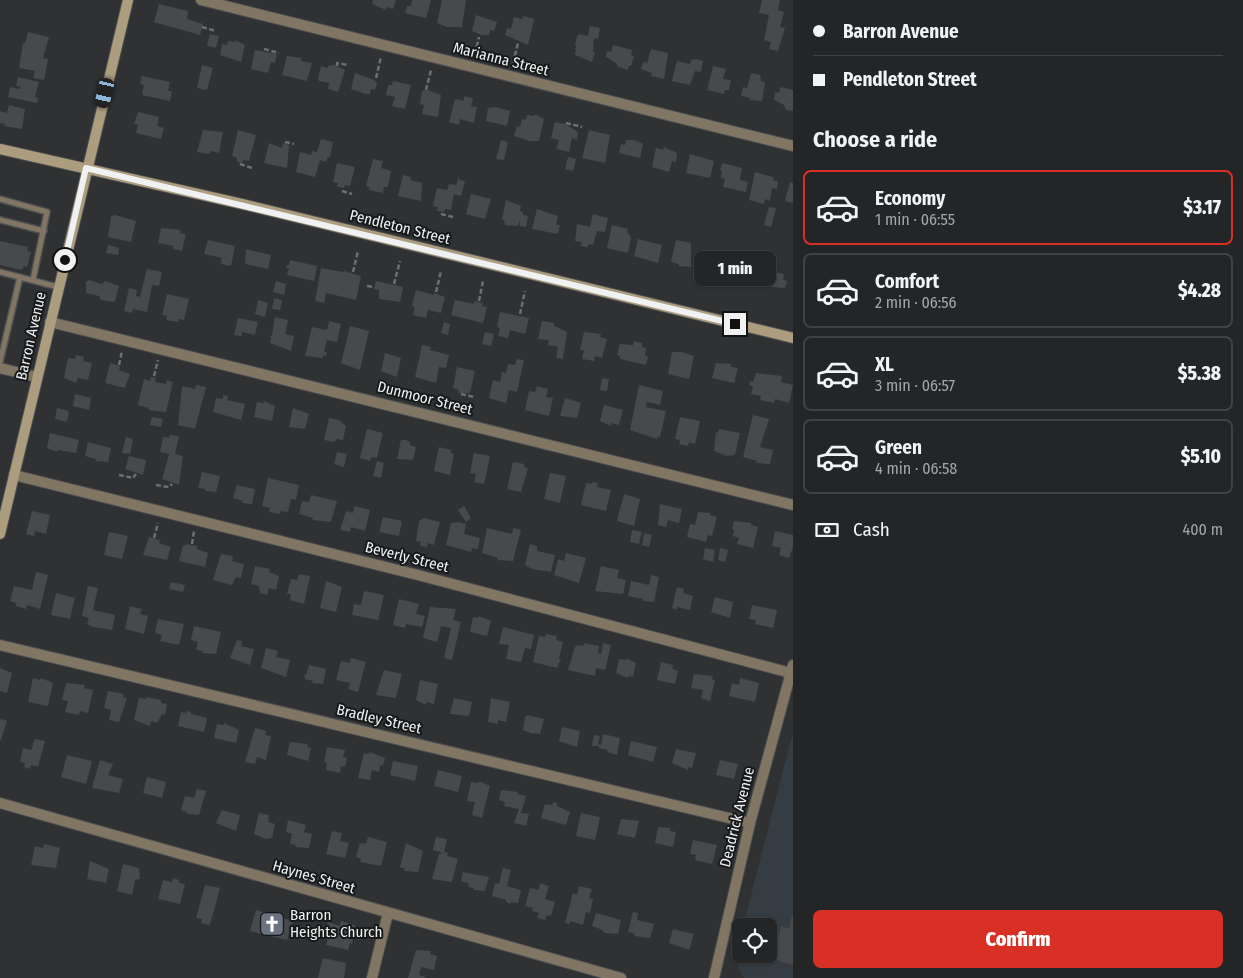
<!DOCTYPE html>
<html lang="en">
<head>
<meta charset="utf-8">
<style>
	:root { --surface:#232526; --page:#2f3132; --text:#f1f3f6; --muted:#a3a5a7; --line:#404243; --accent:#d93025 }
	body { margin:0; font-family:"Fira Sans Condensed",sans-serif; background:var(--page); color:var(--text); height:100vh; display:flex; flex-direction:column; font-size:19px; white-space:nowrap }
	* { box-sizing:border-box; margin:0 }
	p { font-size:16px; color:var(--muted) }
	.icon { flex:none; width:28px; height:28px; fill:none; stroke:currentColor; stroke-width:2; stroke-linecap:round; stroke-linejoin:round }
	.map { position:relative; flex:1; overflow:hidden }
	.panel { display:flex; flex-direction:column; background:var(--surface); width:450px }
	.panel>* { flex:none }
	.hud { display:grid; align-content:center; height:110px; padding:0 20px; background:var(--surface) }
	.controls { position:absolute; left:732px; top:918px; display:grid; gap:10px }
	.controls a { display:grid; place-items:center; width:45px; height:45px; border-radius:8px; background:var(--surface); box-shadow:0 1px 4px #0004,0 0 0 1px var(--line); font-size:25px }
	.end { position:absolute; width:22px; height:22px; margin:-11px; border:6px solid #eff1f2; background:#111; box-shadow:0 0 0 2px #111 }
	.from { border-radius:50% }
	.bubble { position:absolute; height:35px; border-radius:8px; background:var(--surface); box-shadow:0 1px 4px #0004,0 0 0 1px var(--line); font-size:16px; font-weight:800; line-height:35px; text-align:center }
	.car { position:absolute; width:15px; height:30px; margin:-15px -8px; border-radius:6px; box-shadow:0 0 4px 1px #0007; background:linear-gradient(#222 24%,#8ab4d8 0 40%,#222 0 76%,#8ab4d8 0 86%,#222 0) }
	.hud b { display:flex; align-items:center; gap:18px; height:48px; font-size:19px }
	.hud b+b { border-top:1px solid var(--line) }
	.hud i { width:12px; height:12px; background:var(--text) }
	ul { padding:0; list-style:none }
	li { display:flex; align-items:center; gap:15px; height:75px; margin:0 10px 8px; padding:0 10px; border:2px solid var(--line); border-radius:8px }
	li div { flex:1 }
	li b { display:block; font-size:19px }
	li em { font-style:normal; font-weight:800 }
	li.current { border-color:var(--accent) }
	li>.icon { width:45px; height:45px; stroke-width:1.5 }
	h2 { padding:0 20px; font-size:22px; line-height:60px }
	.pay { display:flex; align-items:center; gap:12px; height:55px; padding:0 20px; font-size:19px }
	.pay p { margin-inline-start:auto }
	.action { display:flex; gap:10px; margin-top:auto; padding:10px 20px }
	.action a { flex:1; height:58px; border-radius:8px; background:var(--accent); color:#fff; font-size:20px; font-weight:800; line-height:58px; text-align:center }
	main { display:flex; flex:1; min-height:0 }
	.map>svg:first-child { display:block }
</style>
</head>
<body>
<main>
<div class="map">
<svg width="793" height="978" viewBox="0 0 793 978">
	<rect width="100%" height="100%" fill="#2f3133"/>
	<path fill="#353c42" d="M793,732V978H744L740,972L737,961L741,932V954H769V926H743Z"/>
	<path fill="#474a4c" d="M373,0H396L393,9L386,7V10L372,4Z
		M412,0H431L426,18L405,13L407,6H411Z
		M442,0H466L462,27H447L437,23Z
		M762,0H780L778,10L784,12L780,27L785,28L778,51L769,49L771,42L764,40L769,15L759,13Z
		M159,4L188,11L187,19L203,24L200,35L154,22Z
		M476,15L497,22L494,31L490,30L489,35H482L472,31Z
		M523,16L534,19L528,45L505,35L507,28L511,29L514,17L523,19Z
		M590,26L600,28L598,39L594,38L593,52H595L592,62L575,55L576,49H574L577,47L575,45L577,36L580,34L588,36Z
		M28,32L49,37L43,58L48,59L44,80L33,78L35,71L19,68L23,43H25Z
		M210,34L219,36L216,48L207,46Z
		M235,40L245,45L241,62L220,55L222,44L227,45L228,41L235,42Z
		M613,45L632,50L631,55L634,56L631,66H629L628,70L618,67L616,63L606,57L607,51L611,52Z
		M651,49L668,53L664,79L651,76L652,73L641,69L643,62L647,63Z
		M255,50L277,54L275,63L271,62L268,73L251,69Z
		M287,56L302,58L301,61L312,63L307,81L282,75Z
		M696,59L703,61L701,72L695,71L690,85L672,81L677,61L690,64L691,60Z
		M202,65L213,68L207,90L197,88Z
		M334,65L345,70L338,92L328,89L329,83L319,81L318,78L321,66L328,68V66Z
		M713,66L726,69L723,79L731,80L729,90H725L724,94L707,90Z
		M355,73L374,80L377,83L375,90L371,89L370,94H365L351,89Z
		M751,73L760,75L761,81L765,82L762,101L750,100V98L741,96L743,87L747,88Z
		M142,76L170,82L168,91H172L170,101L142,95L144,85L140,84Z
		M18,77L39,82L35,97L38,98L37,103L8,97L10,87L20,89L21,87L16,86Z
		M393,81L411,85L405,109L392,106L395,97L386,95L388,85H392Z
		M780,87L793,90V111L786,110L784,105L774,100L775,92L779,93Z
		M428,90L441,95L438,117L422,114L424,105L420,104L422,91Z
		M464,96L473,98L471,106L477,107L474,123L460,119L459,125L449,122L455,99L464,101Z
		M9,105L25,109L22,129L4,126L5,124L0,123V111L7,113Z
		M495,107L510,111L507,126L486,121L488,108Z
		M138,112L159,117L157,126L164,128L161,139L136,133L138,125L134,124Z
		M535,114L544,119L539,141H529L514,136L517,126L520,127L522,119L526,120L527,115L534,116Z
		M555,122L565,124L578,132L577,140L572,138L569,152L556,149L559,140L551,138Z
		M203,130L223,132L219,153L211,151L209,154L197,152Z
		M238,130L256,135L249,161L243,160V163L237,162V158L232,156Z
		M589,130L610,135L605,163L582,158Z
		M321,139L333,142L330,157H328L326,162L320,160L315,177L296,172L300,152L311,155L312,151L317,152Z
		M501,140L508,142L504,160L496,159Z
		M626,140H634L643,144L640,158L619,153L621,144L625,145Z
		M269,143L282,148L283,143L289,145L287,168L264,163Z
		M664,147L677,153L676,162L672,161L669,172L652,167L656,148L663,150Z
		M690,154L714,161L710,178L686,173Z
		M568,157L576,159L573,171L565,169Z
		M373,159L383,161L381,168L391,171L388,187H384L383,193L369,190V187L366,186Z
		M337,163L355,167L350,186L345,185L344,188L337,187L338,183L333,182Z
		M722,163L742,168L740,180L748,182L746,192L723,187L725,179L721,178L722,171L720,170Z
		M755,172L773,177L774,181H778L777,189L772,188L770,201L765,199L764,204L749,200Z
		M403,175L411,177L410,180L422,183L421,201L398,196Z
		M459,176V180L465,181L461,196L454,194L451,210L445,209L444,212L437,211L438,207L433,206L437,188L447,190L449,184L456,185Z
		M790,182L793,183V203L785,201Z
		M471,194L491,199L485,219L466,214Z
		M506,200L521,206L520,211L523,212V215L528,216L526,227L520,226V220L518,226L505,225L504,220H502Z
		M769,207L776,208L771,227L764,225Z
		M537,209L558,216L556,225H560L558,234L532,229Z
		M593,214L608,218L605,232L597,231L593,245L588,244V247L581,246L582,242L575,241L577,224L590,227Z
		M115,215L136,221L131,242L108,237L111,216Z
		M612,225L628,229L627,232L631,237L628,253L607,248Z
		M161,228L181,230L180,233L186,234L182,251L173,249V246L158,243Z
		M638,239L662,245L658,263L634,256Z
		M208,240L235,246L231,266L221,264L222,258L204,254Z
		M676,240L691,243V267L678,266L679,264L671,262Z
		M0,241L28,247L27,251L31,252L27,267L24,266L22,270L0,265Z
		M108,245L119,248L118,255L106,253Z
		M246,249L271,255L268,269L245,264Z
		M705,253L728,258L724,275L714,273L713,275L701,271Z
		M738,256L754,260L753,275H756L753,284L740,281L735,278L736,273L731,272Z
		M290,260L317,266L314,281L287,275L289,268H286L287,265H289Z
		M321,268L343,272L344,271L361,276L356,300L326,293L324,303L315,301Z
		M147,269L162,272L159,286L152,285L147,312L133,309L132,313L124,311L129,288L137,290L136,296L140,297Z
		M765,270L784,274L783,280L787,281L785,288L761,286Z
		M89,280L102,284L105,281L119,286L115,302L101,300L99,296L86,293V282Z
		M276,281L286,284L284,295L273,292Z
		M376,281L403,287L400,302L379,299V290L374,289Z
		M416,290L434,295V293L445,297L441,313L428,310L426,318L413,315L415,307L412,306Z
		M167,294L189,299L184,320L179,319L178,322L166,320L167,316L162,315Z
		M274,298L282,300L280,310L272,309Z
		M258,300L268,303L265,317L255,314Z
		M455,300L474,304V301L483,303L482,306L487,307L483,323L451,315Z
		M500,312L529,318L525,334L510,330L508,338L498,336L500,328L497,327Z
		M275,317L288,320L285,334L294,336L291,351L270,343L271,337H269L272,335Z
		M238,318L258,322L255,335L242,332V336L234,335Z
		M329,321L341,324L337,342L327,340L324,352H327L326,356L323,355V358L305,356L312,327L327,330Z
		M542,321L554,323V326L567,332L563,359L556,358L558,347L548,345L549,340L538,339Z
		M444,322L450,324L448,335L441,333Z
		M350,326L369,331L360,370L341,363Z
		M485,332L494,334L491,346L482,344Z
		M584,332L601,334L600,337L607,339L602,358L595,356L594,361L582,359L584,350H580Z
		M634,341L642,343V347L646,348L645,356L648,357L646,365L620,359V356L617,355L620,344L633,345Z
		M422,345L431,347L430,350L449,355L446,368L439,367L436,383L415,377Z
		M672,352H682L694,356L689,379L668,374Z
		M385,353L401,358L397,377L381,371Z
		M76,355L84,357L83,361L92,363L88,380L78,378L76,383L64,378L68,358L75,359Z
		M517,359L524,360L517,392L509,390L506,403L489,398L493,380L500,382L502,372L506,373L508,364L515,365Z
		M110,363L120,366L119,370L130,374L125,388L105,383Z
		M716,363L731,364V367L738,368L734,383L712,378Z
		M457,367L475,371L470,393H458L459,390L453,388Z
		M756,373L782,376L781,382L793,385L789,403L775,399L774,403L760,400L761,396L751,394L753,386L749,385L750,381L753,382Z
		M151,377L156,378L155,382L166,384L167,380L173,382L166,412L148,410L149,408L138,405L144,379L150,381Z
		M602,378L609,379L607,391L600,390Z
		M196,385L206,387L195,429L178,425L182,386L195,389Z
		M639,385L663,391L660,405L647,402L646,407L666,411L660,437H657V439L630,430Z
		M537,386L548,389L546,397L553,398L549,416L525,410L529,391L535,392Z
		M75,394L91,398L89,410L73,406Z
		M223,395L228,396L227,400L245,404L241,420L213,412L216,398L223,399Z
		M565,398L581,403L577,418L560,416Z
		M264,401L275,406L272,421L254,417L257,402L264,403Z
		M604,405L623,410L619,425L611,423V426L600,421Z
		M57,408L69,411L67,422L55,419Z
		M293,408L309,414L305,429L289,427Z
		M753,415L769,419L760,447L773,450L770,464L756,463L757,461L743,457Z
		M152,417L163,419L161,427L150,425Z
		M680,417L700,421L695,444L689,442L688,446L679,444L680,440L675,439Z
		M329,418L339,420L346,426L343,440L336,439L335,442L324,440Z
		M367,429L383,433L377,458L372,457L370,461L360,458Z
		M719,429L740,433L735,455L727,456L714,451L716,432L718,433Z
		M50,433L79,440L76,453L58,450L57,452L47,448Z
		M170,435L179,436L175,454L183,456L179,485L162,479L169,454L160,452L163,437L169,438Z
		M126,437L133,439L130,454L122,453Z
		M401,440H406L410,442V445L416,447L413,460L397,459Z
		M88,442L111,448L108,462L95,461L96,459L85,456Z
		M439,447L451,450V453L454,454L450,475L434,471Z
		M337,452L347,454L344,467L334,464Z
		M474,453L490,456L484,484L474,482L476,474L470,473Z
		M129,456L146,460L143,475L125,469Z
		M377,461L384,463L381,478L373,476Z
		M513,462L524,464V467L528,468L521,492L507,489Z
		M202,472L220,476L216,492L205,491V489L198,488Z
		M550,473L566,476L560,503L544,499Z
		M268,478L299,485L296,500L291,499L288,512L281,511L280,514L269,512L270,508L262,506Z
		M592,482L598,483L597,487L611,490L606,511L581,505L586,483L591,484Z
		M237,485L255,489L252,504L242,503L243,501L233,498Z
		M624,494L640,499L634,526L617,521Z
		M311,495L337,501L331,522L312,520L313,518L299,514L302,501L309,502Z
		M660,504L682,509L679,523L668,520L666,527L658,525Z
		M354,506L370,510L365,531L351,527L350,532L340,530L346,511L353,513Z
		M464,506L471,518L466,522L458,510Z
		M32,511L50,515L46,534L35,531L34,536L26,534Z
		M698,512L710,513V515L717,517L712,536L708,535L706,542L687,537L690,524L695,525Z
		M383,517L402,521L399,536L379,532Z
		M424,518L440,522L434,545L428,543L427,547L420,546L421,542L416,541L419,521Z
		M734,521L751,523V525L758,527L753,548L737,544L739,538L733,536L734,530L732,529Z
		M459,522L466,524L464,534L480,538L478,549L472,548L471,552L446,545L451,523Z
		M487,528L512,534L513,528L521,530L513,561L497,560L498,558L482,553Z
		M632,530L642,532L639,544L630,542Z
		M775,531L793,535V547L789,558L779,555L781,548L772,546Z
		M109,532L128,536L122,559L104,555Z
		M644,533L652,535L649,547L642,545Z
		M149,537L160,540L159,543L171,547L167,560L143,555Z
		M186,544L197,546V549L208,553L205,567L179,561L183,546H185Z
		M530,544L537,546V551L555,555L551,572L532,569L525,565Z
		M705,548L715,550L713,562L703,559Z
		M720,548L728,550L725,562L718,560Z
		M566,553L586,558L579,583L554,575L558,559L564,561Z
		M221,554L233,556L232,561L244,564L241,578L236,577L232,585L213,580Z
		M255,566L270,569L269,572L279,576L276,590L269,588L267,595L260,593L259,586L251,584Z
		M601,566L619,570L617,578L626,580L623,594L595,591Z
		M36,572L48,575L40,609L27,605L26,609L16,606V603L10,601L14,586L32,590Z
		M299,574L310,576L304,604L290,600L291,594H287L291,579L297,580Z
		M651,575L659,577L654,602L643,601V599L628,596L631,581L649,585Z
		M326,581L342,587L336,612L320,608Z
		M171,582L185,585L183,592L169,589Z
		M88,586L98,588L93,610L115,615L112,630L93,627L87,624L89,618L82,616Z
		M677,587L684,589L683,593L693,596L690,610L677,607V610L672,608Z
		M364,591L384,595L378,620L352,615L354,604L361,605Z
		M56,593L75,598L70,619L51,615Z
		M715,597L733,602L730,618L711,612Z
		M399,599L419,604L416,614L425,616L422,627L406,624L405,628L393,625Z
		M752,605L777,610L773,628L755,624L756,620L749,619Z
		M130,606L142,609L140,614L148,616L144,634L125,629Z
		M430,607L456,609L453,620L461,622L452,660L444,658L451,628L441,626L437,642L423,638Z
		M478,616L491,621L487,636L470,632L473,617L478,618Z
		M158,619L184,624L179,645L160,641L162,635L155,633Z
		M194,626L221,632L216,654L202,653L203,651L196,650L198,642L191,640Z
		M503,627L534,635L531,649L525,648L521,662L506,659L509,645L499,644Z
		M546,634L557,636L556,640L563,642L559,659H561L557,668L533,662L539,636L545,637Z
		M237,640L242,641L241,646L254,649L250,665L230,658Z
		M584,643L599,646L598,653L601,654L603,643L611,645L605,670L596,668L595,676L568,670L575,647L578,645L583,646V648Z
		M266,648L278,651L276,657L290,660L286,677L261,668Z
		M351,658L366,662L358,692L348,689L350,683L336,680L341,661L350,663Z
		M626,658L636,663L633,677L629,676L628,678L616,673L619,659L626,660Z
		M661,662L673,665L672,669L678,671L675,684L657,680Z
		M309,665L326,669L323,684L312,683L313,681L305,679L304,674L306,675Z
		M0,668L12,673L7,693L0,691Z
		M384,670L402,674L396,698L376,695Z
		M694,674L713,676L712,680H715L710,701L701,698L703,690L691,688Z
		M33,678L40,680L41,678L53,683L48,706L28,702Z
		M740,678L759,683L755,702L729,696L732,683L739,685Z
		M420,680L438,684L434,704L426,702V705L416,700Z
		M66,683L85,685L84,688L93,690L88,713L80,711L79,715L65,712L68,701L62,700Z
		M108,691L124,694L123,697L127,698L119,722L109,720L111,710L104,708Z
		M146,697L161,700V703L167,704L165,715L162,714L157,723L151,721L150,726L134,720L139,698L146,699Z
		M454,698L472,702L469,716L450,714Z
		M491,698L510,702L506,722L498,720V724L488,722Z
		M187,711L191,712V714L207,718L204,732L178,726L181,712L186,713Z
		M527,715L544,719L540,734L533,733V734L523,730L525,717Z
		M0,719L7,721L1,740H0Z
		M224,723L239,730L236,743L214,738L217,724L224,725Z
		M562,727L580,731L577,747L559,741Z
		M255,728L266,731L265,735L271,736L266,760L257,757L255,764L245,762Z
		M603,734L620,738L617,755L607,752L608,750L599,748V746H592L594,735L600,736L598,744L601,745Z
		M35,739L45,741L38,767L31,765L30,769L24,767L25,763L20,762L23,748L31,750Z
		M631,741L657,747L653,762L628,755Z
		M290,742L308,744L307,747L311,748L308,761L287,755Z
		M327,747L345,750L343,757L347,758L345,767L341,766L340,773L326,770L327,763L324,762Z
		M676,749L696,753L692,768L688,767V770L672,763Z
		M369,752L385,758L383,766L380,765L379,772L372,770L370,780L358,778L364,753L369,754Z
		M67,755L92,761L86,784L61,777Z
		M100,760L113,764L108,775L123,779L119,793L92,788Z
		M720,760L738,764L734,779L716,775Z
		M393,761L418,766L415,781L390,775Z
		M438,770L462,776L458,792L434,786Z
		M147,777L166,782L162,798L143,793Z
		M479,781L490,786L482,818L472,815L475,802L467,801L471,782L478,783Z
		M197,789L206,791L199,815L187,814V812L181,810L185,796L194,798Z
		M501,790L518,792L517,794L526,796L521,813L529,814L526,826L514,823L519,809L504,806L505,802L499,800Z
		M553,802L557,803V806L570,812L566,825L541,818L545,804L552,805Z
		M222,810L240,815L236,831L216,823Z
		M259,813L269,815L268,822L275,824L272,838L266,839L254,834Z
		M581,813L600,817L595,840L576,836Z
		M621,819L639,821L635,838L617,834Z
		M288,820L306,825L304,832L312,834L309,848L295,847L296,845L290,844L292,834L286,832Z
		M658,827L670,828V831L676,832L673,847L655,843Z
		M332,831L342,833L340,841L349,843L345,858L326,854Z
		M368,837L387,842L381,866L360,862L361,859L356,857L360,843L366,844Z
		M436,837L447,839L444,852L448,853L447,856L458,859L452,882L432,879L439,854L443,853L433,850Z
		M693,840L717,845L712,864L695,860L696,855L690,854Z
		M406,843L423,851L418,872L405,871V869L400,867Z
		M44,844L60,848L56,868L31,865L35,846L43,848Z
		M90,861L109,869L106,883L87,879Z
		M123,864L139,868L140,879L135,880L132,895L117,891Z
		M503,868L511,870L507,886L521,890L518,903L511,902L510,904L506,902V900L492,896L495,883L499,884Z
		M463,872L489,877L485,891L473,890L474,888L468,887L469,883L461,881Z
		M173,878L179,880V883L185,884L180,904L158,899L163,880L172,882Z
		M540,883L549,886L545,899L555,902L551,916L547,915L545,920L537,918L539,913L532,911L533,908L525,906L530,888L539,890Z
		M205,885L220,888L210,925L201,923L202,919L196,918Z
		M579,886L592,889L589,898L593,899L590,913L586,912L583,925L570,921V924L565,923L573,893L577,895Z
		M256,910L293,921L287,940L250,931Z
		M633,912L638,913L637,920L654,924L650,938L634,936L635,934L628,932Z
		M596,913L621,920L618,934L605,933L600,929L592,926Z
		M792,915H793V965L772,959L781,926L789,929Z
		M341,921L355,925L352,944L350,943L348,950L326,945L329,931L326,930L328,922L340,926Z
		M673,929L694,934L691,943L694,945L691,944L689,950L669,943Z
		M416,950L431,951L430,954L437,956L434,970L421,967L419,975L428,978H408Z
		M323,958L346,963L344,978H318Z"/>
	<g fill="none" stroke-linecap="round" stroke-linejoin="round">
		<defs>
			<path id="service" d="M0,199L47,212L33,280
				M0,220L44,231
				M0,272L58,287
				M0,362L20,277"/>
			<path id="minor" d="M201,0L793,146
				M50,322L793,505
				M0,368L37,377
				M14,475L418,575L791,673
				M0,645L750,823
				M0,803L621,978
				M372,978L388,913"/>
			<path id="tertiary" d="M714,978L750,823L793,665"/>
			<path id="secondary" d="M0,149L242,204L793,338
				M0,534L128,0"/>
		</defs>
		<use href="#service" stroke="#4e5052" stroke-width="8"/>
		<use href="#minor" stroke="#4e5052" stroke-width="12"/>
		<use href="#tertiary" stroke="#4e5052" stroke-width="12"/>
		<use href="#secondary" stroke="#4e5052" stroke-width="12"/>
		<path stroke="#6c6e6f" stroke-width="2.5" stroke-dasharray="5 2.5" stroke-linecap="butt" d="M202,27L216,31
			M264,49L279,53
			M475,54L479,37
			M513,63L518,43
			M337,66V63L348,65
			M376,78L381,57
			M426,90L431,70
			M566,123L582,127
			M285,142L294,144
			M240,164L252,168
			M342,191L352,194
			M441,214L453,217
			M353,272L358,251
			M394,284L400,261
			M367,286L374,287
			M436,292L441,271
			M479,301L483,281
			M520,314L525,291
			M119,365L122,351
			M154,376L158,360
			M461,394L474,397
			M119,475L133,478L136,474
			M156,485L169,487L172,484
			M154,538L158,523
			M192,544L194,531"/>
		<use href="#service" stroke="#807663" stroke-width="5"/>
		<use href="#minor" stroke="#807663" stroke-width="10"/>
		<use href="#tertiary" stroke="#807663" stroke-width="10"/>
		<use href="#secondary" stroke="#ac9d7e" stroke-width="10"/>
	</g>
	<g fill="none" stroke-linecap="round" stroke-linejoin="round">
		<path stroke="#eff1f2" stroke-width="6" d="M65,260L86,168L735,324"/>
	</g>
	<defs>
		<symbol id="church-square" viewBox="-11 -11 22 22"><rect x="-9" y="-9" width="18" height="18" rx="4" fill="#6b7280" stroke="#18191a"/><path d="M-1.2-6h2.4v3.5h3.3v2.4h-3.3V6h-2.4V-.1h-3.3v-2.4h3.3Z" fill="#fff"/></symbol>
	</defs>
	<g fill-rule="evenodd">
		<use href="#church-square" x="258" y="910" width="28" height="28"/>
	</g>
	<g text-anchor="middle" stroke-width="4" stroke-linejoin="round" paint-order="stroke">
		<g font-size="15" fill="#eff1f2" stroke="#18191a">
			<text transform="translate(501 59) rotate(14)" y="5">Marianna Street</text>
			<text transform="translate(400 227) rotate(14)" y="5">Pendleton Street</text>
			<text transform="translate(31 336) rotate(-77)" y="5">Barron Avenue</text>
			<text transform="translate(425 398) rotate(14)" y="5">Dunmoor Street</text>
			<text transform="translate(407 557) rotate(14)" y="5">Beverly Street</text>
			<text transform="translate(379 719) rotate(13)" y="5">Bradley Street</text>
			<text transform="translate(737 817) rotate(-76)" y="5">Deadrick Avenue</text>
			<text transform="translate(314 877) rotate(16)" y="5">Haynes Street</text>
		</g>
		<g font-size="15" fill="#eff1f2" stroke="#18191a" text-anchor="start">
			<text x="290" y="920">Barron<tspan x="290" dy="17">Heights Church</tspan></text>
		</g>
	</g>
</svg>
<div class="controls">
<a><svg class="icon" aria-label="locate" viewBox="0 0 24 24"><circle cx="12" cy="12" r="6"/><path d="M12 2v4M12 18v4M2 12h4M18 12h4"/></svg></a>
</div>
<i class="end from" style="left:65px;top:260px"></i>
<i class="end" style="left:735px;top:324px"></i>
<div class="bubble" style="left:694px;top:251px;width:82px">1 min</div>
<i class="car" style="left:105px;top:93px;rotate:193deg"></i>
</div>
<section class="panel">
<div class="hud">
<b><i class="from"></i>Barron Avenue</b>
<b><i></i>Pendleton Street</b>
</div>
<h2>Choose a ride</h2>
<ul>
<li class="current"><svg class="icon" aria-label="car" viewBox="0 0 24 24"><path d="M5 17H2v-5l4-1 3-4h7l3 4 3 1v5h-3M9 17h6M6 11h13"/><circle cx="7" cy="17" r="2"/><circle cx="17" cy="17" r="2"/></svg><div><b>Economy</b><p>1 min · 06:55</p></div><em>$3.17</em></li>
<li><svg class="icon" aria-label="car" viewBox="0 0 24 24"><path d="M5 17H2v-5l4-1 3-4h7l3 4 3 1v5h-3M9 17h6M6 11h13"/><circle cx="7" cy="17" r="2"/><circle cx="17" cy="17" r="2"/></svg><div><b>Comfort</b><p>2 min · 06:56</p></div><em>$4.28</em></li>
<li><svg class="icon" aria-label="car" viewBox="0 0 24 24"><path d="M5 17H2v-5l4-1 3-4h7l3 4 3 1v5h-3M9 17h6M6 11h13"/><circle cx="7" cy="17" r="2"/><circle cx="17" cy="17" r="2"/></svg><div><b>XL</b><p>3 min · 06:57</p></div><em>$5.38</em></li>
<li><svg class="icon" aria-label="car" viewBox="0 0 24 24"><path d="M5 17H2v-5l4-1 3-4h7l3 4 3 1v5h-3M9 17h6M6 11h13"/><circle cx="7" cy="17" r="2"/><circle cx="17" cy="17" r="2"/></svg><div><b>Green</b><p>4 min · 06:58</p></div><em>$5.10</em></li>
</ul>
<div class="pay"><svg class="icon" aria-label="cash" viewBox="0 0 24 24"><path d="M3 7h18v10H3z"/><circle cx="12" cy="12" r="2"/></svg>Cash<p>400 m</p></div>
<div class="action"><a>Confirm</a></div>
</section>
</main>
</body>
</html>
